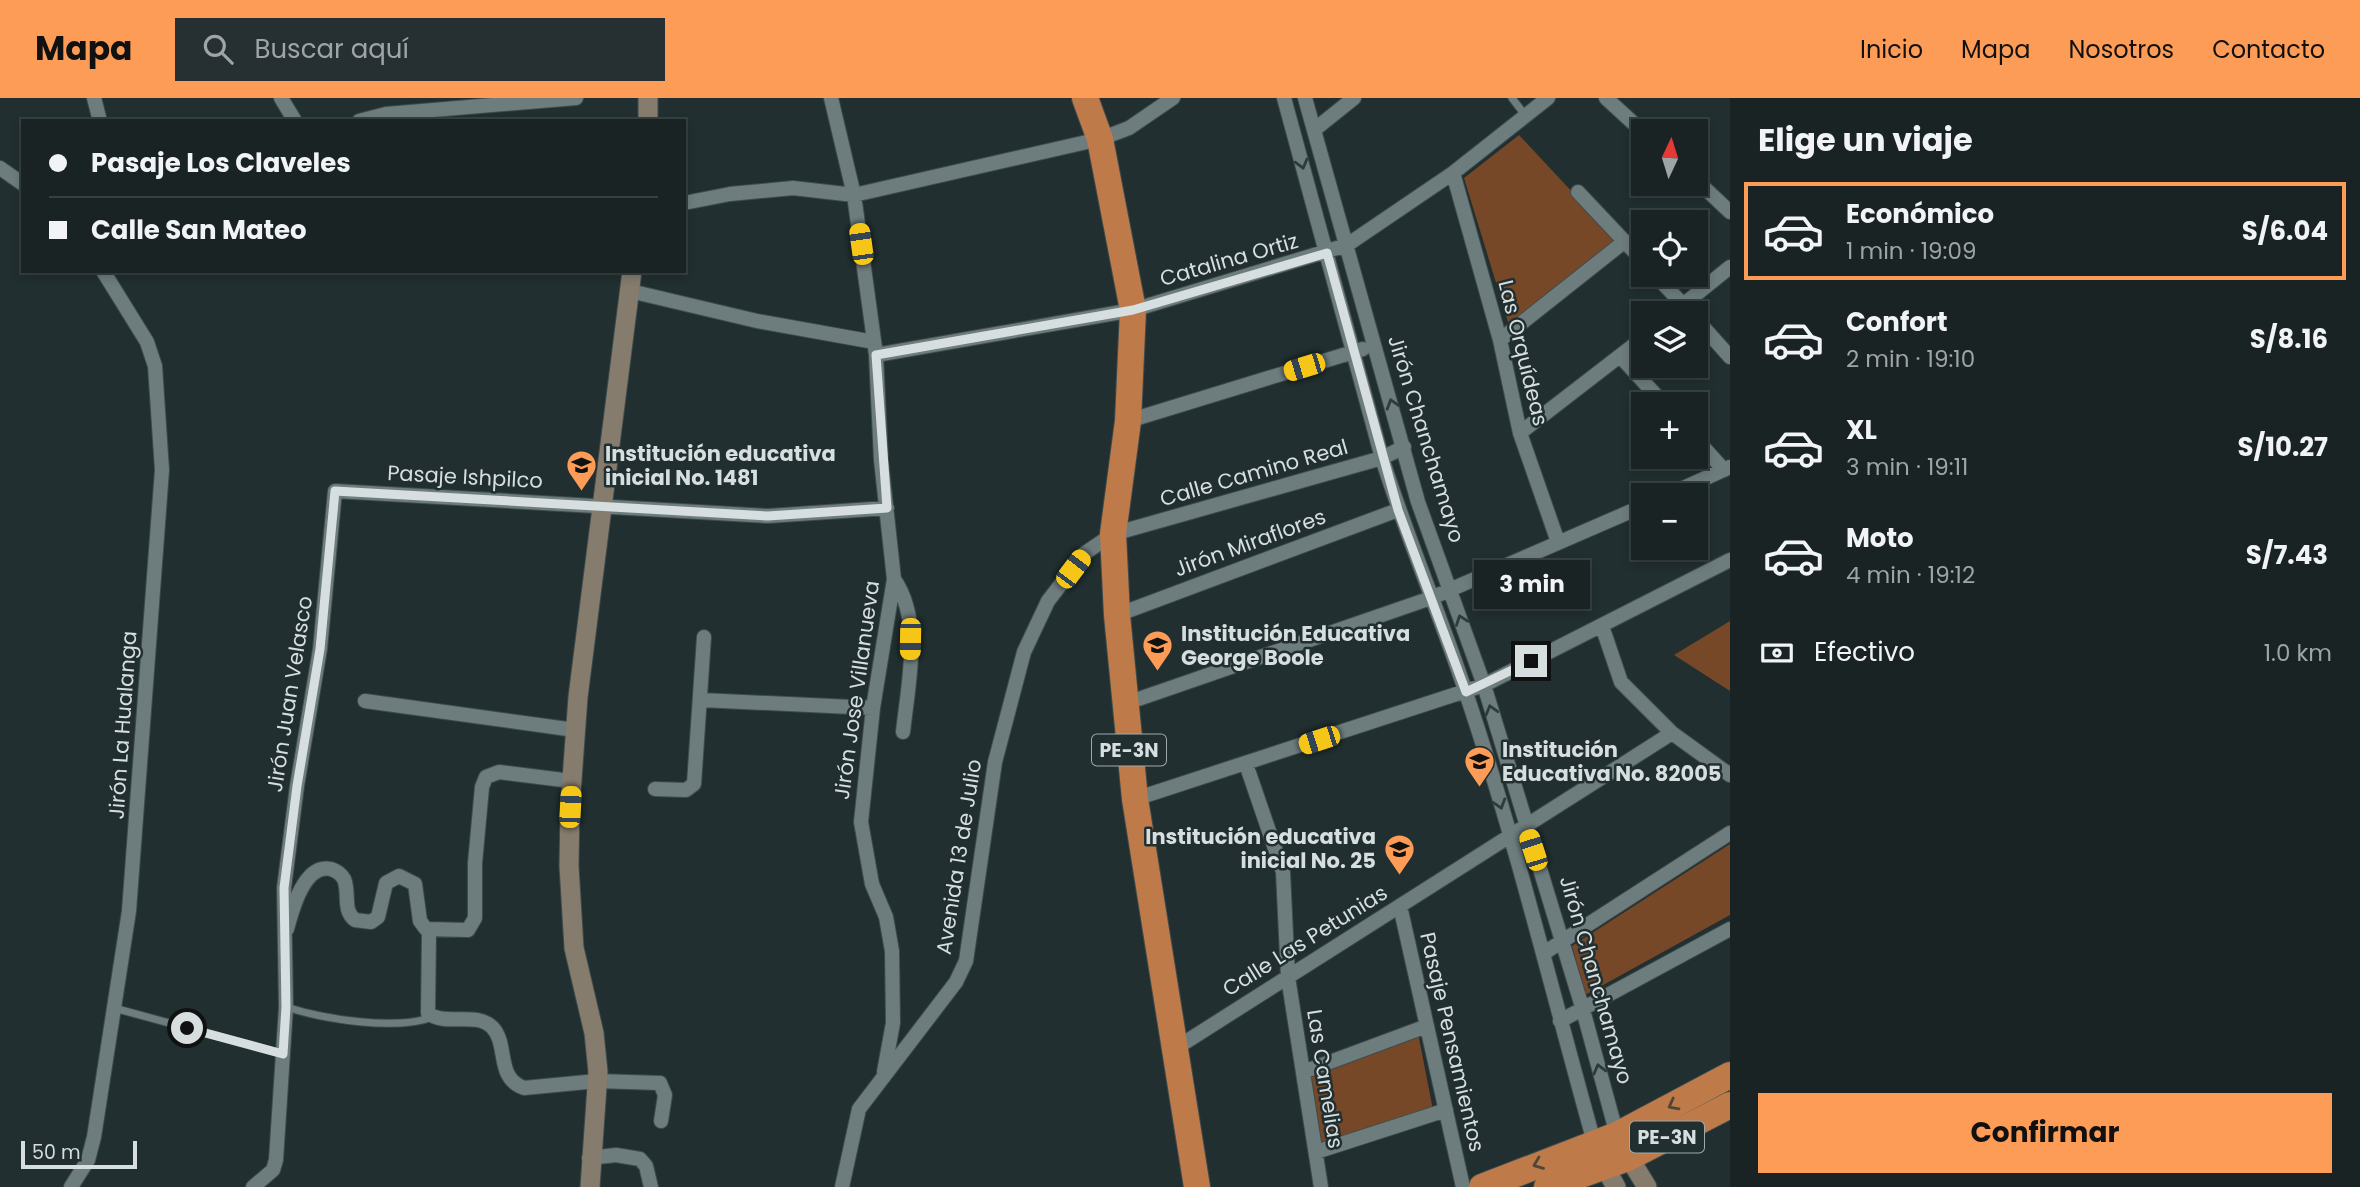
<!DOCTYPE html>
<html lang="es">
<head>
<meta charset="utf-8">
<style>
	:root { --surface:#192324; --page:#262f31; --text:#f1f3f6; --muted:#9fa4a6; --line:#374041; --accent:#fd9c56 }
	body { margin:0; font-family:Poppins,sans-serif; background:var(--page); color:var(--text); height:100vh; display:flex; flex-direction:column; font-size:26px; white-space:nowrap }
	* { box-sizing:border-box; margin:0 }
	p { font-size:23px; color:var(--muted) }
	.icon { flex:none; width:38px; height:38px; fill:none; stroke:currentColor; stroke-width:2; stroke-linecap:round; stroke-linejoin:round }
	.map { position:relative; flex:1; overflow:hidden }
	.side { display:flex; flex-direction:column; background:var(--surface); width:630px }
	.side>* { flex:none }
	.hud { position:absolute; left:21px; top:21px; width:665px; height:154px; border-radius:0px; box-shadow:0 4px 10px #0003,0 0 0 2px var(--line); display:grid; align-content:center; height:154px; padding:0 28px; background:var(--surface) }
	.needle { width:46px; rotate:4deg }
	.controls { position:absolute; left:1631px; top:21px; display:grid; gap:14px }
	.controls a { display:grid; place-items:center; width:77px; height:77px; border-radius:0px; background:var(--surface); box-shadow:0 4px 10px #0003,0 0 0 2px var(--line); font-size:35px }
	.scale { position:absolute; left:21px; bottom:18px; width:116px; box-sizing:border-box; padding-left:7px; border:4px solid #d6dedf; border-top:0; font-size:19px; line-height:24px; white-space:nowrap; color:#d6dedf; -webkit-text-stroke:5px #212f30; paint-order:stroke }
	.end { position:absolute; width:32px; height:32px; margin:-16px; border:9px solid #d6dedf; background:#111; box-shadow:0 0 0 4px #111 }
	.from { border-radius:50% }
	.bubble { position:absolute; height:49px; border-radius:0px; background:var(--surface); box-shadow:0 4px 10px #0003,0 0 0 2px var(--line); font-size:23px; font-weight:700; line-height:49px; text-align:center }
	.car { position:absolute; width:21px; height:42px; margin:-21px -10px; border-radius:9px; box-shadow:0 0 5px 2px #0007; background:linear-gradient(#f5c518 24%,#345 0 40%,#f5c518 0 76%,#345 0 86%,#f5c518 0) }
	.hud b { display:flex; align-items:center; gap:24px; height:66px; font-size:26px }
	.hud b+b { border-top:2px solid var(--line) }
	.hud i { width:18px; height:18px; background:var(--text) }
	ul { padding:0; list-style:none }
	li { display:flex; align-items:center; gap:21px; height:98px; margin:0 14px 10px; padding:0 14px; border:4px solid transparent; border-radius:0px }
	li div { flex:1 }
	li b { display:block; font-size:26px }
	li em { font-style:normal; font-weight:700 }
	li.on { border-color:var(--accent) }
	li>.icon { width:63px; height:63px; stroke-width:1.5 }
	h2 { padding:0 28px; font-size:32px; line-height:84px }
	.pay { display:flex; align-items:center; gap:18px; height:77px; padding:0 28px; font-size:26px }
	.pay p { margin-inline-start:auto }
	.action { display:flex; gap:14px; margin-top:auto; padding:14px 28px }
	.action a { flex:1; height:80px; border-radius:0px; background:var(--accent); color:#111; font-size:28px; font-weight:700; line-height:80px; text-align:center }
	header { display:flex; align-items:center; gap:42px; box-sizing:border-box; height:98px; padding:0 35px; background:var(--accent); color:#111 }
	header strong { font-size:33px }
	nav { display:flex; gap:38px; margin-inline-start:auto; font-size:24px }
	.search { width:490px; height:63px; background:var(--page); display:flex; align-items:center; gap:18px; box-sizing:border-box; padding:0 24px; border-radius:0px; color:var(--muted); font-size:26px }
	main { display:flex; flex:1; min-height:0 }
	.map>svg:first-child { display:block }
</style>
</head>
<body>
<header>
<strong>Mapa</strong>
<div class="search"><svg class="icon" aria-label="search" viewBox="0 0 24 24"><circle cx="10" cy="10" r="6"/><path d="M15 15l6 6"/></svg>Buscar aquí</div>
<nav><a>Inicio</a><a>Mapa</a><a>Nosotros</a><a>Contacto</a></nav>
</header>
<main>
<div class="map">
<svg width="1730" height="1089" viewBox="0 0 1730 1089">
	<rect width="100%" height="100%" fill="#212f30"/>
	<path fill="#774827" d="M1519,37L1616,141L1509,227L1464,80Z
		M1730,523V593L1674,557Z
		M1730,746V817L1585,897L1572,848Z
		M1418,935L1433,1012L1318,1049L1307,975Z"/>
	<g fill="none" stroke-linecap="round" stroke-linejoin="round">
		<defs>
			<path id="lane" d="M1512,0L1525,17
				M286,909C324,921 395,933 433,919
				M114,910L283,956"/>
			<path id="street" d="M94,0L100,23
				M281,0L295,23
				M831,0L854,97L876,257L881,362L894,481L873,610L861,724L872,786L886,819L892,853L893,925L884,974
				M1284,0L1382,360C1407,440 1440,516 1466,595C1516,743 1552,894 1594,1044
				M1305,0L1418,404L1484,587L1583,912L1617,1037
				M1606,0L1643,34
				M359,23L386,16L576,0
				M1314,32L1354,0
				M0,70L23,86
				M1453,75L1500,242L1520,335L1558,444
				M1696,82L1730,114
				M1578,94L1643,163
				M684,105L730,96L793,90L854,97L1100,41L1129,30L1173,0
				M1655,177L1691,215
				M630,193L757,223L874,244
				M1673,215L1730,169
				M1696,221L1730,259
				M1500,242L1625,143
				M876,257L1133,212L1347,147L1453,75L1548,0
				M1620,258L1664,306
				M1128,323L1363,251
				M1520,335L1643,240
				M1696,341L1724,372
				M1668,397L1730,369
				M894,481C923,523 908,586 903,634
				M1117,517L1398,412
				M1602,528L1621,584L1672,635L1730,677
				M701,602L873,610
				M365,603L575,632
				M1124,606L1431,500L1643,408
				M1246,666L1283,774L1288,879L1321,1089
				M655,691L686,692L694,686L704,539
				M1135,701L1484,587L1730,462
				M1400,808L1463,1089
				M287,831C292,812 304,765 331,771C337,773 341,776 344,781C350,795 342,812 355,822L371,824L378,819L386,785L399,778L415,786L420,823L426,831L468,832L475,820V765L482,689L486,679L499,674L571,683
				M429,833L428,915C446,929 475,913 492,929C509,946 495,980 524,990L597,983L660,985L665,997L661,1023
				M1544,855L1730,735
				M1560,923L1730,831
				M1173,952L1672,635
				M1303,974L1427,928
				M1316,1054L1446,1012
				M589,1060L616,1057L640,1061L646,1068L651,1089
				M71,1089L88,1062L94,1039L129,813L162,372L155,268L147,244L103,173
				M253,1089L273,1072L276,1062L286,909L284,790L297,688L320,551L335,393L768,418L887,410
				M842,1089L859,1011L956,884L966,863L995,664L1024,554L1048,503L1085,455L1113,436L1382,360L1404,349"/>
			<path id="secondary" d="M648,23V0
				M1622,1048L1647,1089
				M1599,1058L1616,1089
				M590,1089L598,974L594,935L574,850L569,768L570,709L578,599L632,173"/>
			<path id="highway" d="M1085,0L1100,41L1133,212L1128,323L1113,436L1117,517L1135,701L1197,1089
				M1482,1089L1617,1037L1730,977
				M1547,1089L1628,1060L1730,1007"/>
		</defs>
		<use href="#lane" stroke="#3f4b4c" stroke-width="9"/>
		<use href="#street" stroke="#3f4b4c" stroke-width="16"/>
		<use href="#secondary" stroke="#3f4b4c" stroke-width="21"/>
		<use href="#highway" stroke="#3f4b4c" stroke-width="28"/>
		<use href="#lane" stroke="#6d7d7e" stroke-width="7"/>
		<use href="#street" stroke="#6d7d7e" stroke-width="14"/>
		<use href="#secondary" stroke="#857c6e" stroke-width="19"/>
		<use href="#highway" stroke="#be7a49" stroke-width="26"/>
	</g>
	<defs><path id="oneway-chevron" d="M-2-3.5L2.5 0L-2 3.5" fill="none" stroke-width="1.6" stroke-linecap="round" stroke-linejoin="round" transform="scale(1.75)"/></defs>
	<g stroke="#2c3b3c">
		<use href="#oneway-chevron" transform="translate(1302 66) rotate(75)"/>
		<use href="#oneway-chevron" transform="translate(1392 306) rotate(-107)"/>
		<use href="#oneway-chevron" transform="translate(1461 522) rotate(-110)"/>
		<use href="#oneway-chevron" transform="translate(1491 612) rotate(-106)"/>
		<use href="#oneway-chevron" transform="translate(1500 706) rotate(73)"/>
		<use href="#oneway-chevron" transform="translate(1599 971) rotate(-105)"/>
	</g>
	<g stroke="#504638">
		<use href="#oneway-chevron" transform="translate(1673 1007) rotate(152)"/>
		<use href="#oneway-chevron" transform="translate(1538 1066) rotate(158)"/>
	</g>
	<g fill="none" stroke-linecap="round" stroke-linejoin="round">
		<path stroke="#d6dedf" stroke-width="9" d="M187,930L283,956L286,909L284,790L297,688L320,551L335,393L768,418L887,410L876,257L1133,212L1327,155L1398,412L1466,594L1531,563"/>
	</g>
	<defs>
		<symbol id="school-pin" viewBox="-11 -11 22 30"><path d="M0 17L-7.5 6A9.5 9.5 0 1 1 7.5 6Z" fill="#fd9c56" stroke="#212f30"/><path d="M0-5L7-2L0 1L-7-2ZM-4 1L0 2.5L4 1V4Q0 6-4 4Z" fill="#111"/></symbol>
	</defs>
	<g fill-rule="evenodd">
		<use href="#school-pin" x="564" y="350" width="35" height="47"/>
		<use href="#school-pin" x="1140" y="530" width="35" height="47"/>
		<use href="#school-pin" x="1462" y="646" width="35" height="47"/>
		<use href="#school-pin" x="1382" y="734" width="35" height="47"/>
	</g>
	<g text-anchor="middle" stroke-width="5" stroke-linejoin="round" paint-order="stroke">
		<g fill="#212f30" stroke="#a0aaaa" stroke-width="2">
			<rect x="1092" y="636.5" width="74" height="31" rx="5"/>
			<rect x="1630" y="1023.5" width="74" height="31" rx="5"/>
		</g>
		<g font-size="19" font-weight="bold" fill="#d6dedf">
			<text x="1129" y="659">PE-3N</text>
			<text x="1667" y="1046">PE-3N</text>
		</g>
		<g font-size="21" fill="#d6dedf" stroke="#212f30">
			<text transform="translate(1229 162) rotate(-16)" y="7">Catalina Ortiz</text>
			<text transform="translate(1523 255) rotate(76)" y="7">Las Orquídeas</text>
			<text transform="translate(1426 341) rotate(73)" y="7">Jirón Chanchamayo</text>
			<text transform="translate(1254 375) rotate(-16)" y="7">Calle Camino Real</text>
			<text transform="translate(465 379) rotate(3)" y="7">Pasaje Ishpilco</text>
			<text transform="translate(1250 445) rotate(-20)" y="7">Jirón Miraflores</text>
			<text transform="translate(857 592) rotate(-82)" y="7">Jirón Jose Villanueva</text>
			<text transform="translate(290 596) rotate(-81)" y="7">Jirón Juan Velasco</text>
			<text transform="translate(123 627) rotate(-86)" y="7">Jirón La Hualanga</text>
			<text transform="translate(959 759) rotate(-81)" y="7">Avenida 13 de Julio</text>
			<text transform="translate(1305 843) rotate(-32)" y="7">Calle Las Petunias</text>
			<text transform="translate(1596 882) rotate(74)" y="7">Jirón Chanchamayo</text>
			<text transform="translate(1452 944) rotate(77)" y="7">Pasaje Pensamientos</text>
			<text transform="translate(1325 981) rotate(81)" y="7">Las Camelias</text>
		</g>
		<g font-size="21" font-weight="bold" fill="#d6dedf" stroke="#212f30" text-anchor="start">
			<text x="605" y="363">Institución educativa<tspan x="605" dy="24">inicial No. 1481</tspan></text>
			<text x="1181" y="543">Institución Educativa<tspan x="1181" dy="24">George Boole</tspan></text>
			<text x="1502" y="659">Institución<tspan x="1502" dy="24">Educativa No. 82005</tspan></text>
			<text x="1376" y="746" text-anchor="end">Institución educativa<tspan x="1376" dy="24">inicial No. 25</tspan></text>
		</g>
	</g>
</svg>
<div class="controls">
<a><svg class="needle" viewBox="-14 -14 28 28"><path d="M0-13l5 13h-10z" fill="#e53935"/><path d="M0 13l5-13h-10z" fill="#9fa4a6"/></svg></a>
<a><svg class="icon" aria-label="locate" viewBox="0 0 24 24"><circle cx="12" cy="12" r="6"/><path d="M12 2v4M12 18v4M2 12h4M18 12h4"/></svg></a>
<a><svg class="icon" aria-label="layers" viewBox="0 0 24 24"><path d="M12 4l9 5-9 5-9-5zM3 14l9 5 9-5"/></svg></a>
<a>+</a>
<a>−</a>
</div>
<div class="scale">50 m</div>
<i class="end from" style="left:187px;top:930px"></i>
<i class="end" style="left:1531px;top:563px"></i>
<div class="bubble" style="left:1474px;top:462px;width:116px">3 min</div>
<i class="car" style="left:861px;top:146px;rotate:352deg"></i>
<i class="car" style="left:1304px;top:269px;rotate:253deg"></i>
<i class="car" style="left:1073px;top:471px;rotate:37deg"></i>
<i class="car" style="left:910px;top:541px;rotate:181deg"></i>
<i class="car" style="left:1319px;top:642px;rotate:252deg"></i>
<i class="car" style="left:570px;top:709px;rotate:3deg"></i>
<i class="car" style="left:1533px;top:752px;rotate:342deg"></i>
<div class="hud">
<b><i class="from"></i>Pasaje Los Claveles</b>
<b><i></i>Calle San Mateo</b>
</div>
</div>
<section class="side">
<h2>Elige un viaje</h2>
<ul>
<li class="on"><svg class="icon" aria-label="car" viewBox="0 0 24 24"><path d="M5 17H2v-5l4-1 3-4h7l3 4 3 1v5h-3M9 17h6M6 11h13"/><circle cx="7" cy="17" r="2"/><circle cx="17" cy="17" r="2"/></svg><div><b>Económico</b><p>1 min · 19:09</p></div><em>S/6.04</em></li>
<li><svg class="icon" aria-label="car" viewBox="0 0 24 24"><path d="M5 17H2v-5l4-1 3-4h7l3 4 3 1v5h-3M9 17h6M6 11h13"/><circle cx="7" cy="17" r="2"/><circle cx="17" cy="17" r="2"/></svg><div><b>Confort</b><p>2 min · 19:10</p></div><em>S/8.16</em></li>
<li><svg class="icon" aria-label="car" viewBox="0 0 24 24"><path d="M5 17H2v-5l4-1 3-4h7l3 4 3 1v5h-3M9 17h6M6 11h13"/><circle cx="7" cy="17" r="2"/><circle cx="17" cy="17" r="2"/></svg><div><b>XL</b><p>3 min · 19:11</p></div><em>S/10.27</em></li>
<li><svg class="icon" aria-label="car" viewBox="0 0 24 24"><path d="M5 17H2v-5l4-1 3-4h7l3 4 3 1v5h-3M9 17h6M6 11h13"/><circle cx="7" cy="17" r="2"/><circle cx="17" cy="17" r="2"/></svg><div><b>Moto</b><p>4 min · 19:12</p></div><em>S/7.43</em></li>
</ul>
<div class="pay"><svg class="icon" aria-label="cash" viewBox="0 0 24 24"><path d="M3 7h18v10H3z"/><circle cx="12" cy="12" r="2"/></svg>Efectivo<p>1.0 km</p></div>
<div class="action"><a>Confirmar</a></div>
</section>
</main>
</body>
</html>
